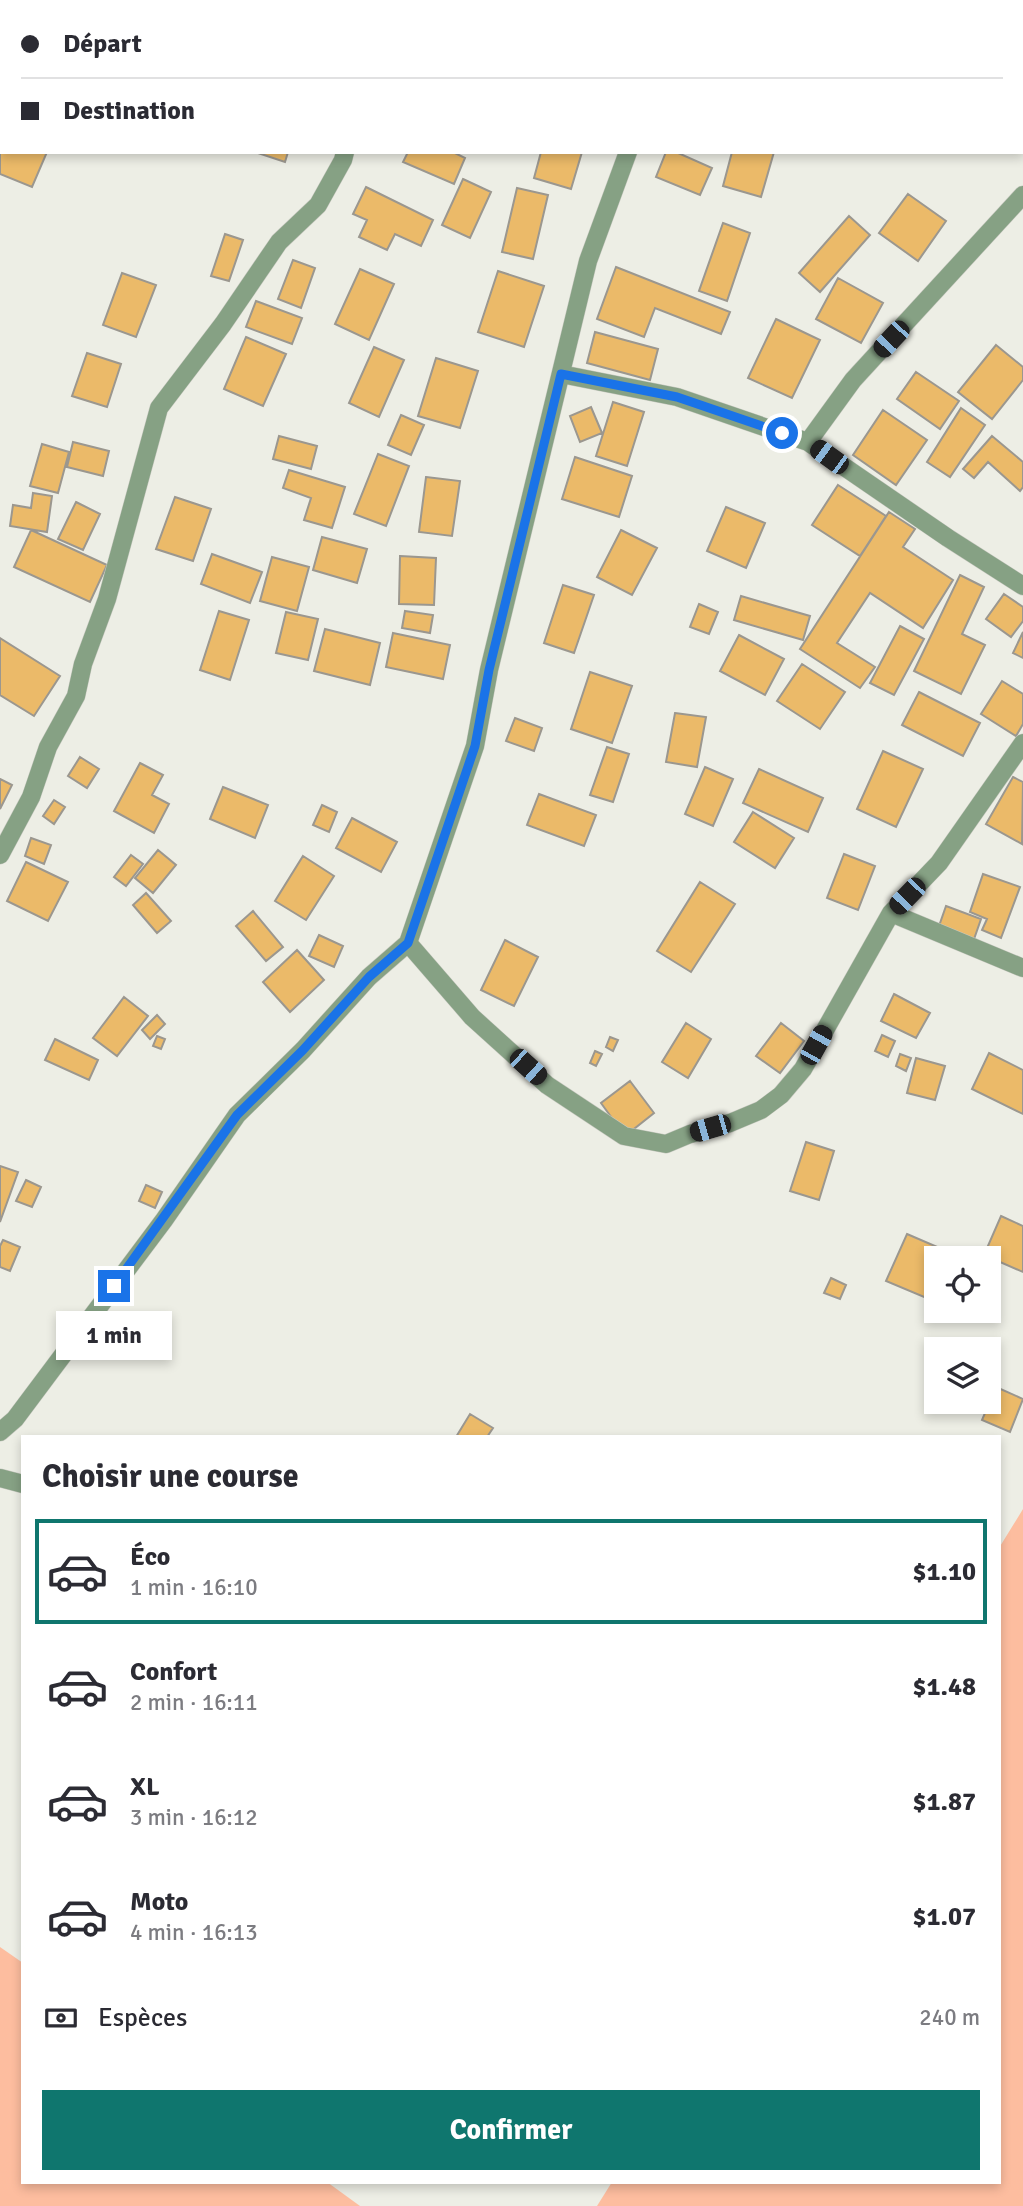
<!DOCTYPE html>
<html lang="fr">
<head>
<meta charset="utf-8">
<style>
	:root { --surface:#fff; --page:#f2f2f3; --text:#2b2b33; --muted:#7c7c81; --line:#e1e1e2; --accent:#0f766e }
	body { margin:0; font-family:Signika,sans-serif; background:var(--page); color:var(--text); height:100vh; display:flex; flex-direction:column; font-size:26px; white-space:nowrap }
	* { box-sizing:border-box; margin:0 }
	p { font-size:23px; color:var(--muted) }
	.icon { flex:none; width:38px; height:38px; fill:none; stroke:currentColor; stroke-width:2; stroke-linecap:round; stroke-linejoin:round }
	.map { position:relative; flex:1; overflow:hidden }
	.sheet { position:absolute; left:21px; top:1435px; width:980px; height:749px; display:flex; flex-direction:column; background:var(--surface); border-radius:0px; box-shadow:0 4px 10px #0003 }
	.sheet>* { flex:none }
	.top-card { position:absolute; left:0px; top:0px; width:1024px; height:154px; box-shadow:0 4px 10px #0003; display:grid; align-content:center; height:154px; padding:0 21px; background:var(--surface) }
	.fabs { position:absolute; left:924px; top:1246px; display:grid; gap:14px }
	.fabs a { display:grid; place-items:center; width:77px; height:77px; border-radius:0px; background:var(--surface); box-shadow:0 4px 10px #0003; font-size:35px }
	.end { position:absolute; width:32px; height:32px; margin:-16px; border:9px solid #1a73e8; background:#fff; box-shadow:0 0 0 4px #fff }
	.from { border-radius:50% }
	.bubble { position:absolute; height:49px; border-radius:0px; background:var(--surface); box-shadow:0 4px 10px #0003; font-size:23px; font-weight:700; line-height:49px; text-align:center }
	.car { position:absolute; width:21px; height:42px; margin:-21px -10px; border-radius:9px; box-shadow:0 0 5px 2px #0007; background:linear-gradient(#222 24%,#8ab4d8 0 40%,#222 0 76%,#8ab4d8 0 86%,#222 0) }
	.top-card b { display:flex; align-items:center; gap:24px; height:66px; font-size:26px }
	.top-card b+b { border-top:2px solid var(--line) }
	.top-card i { width:18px; height:18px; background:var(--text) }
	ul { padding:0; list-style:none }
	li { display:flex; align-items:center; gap:21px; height:105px; margin:0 14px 10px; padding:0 7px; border:4px solid transparent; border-radius:0px }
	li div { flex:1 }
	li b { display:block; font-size:26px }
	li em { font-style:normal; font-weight:700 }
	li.active { border-color:var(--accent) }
	li>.icon { width:63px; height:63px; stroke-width:1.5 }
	h2 { padding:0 21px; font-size:32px; line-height:84px }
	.pay { display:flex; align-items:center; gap:18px; height:77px; padding:0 21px; font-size:26px }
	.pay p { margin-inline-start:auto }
	.action { display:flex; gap:14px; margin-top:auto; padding:14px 21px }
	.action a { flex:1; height:80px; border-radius:0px; background:var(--accent); color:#fff; font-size:28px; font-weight:700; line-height:80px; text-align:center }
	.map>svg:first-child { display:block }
</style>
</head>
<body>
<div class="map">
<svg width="1023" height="2206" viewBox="0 0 1023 2206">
	<rect width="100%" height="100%" fill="#edeee5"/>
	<path fill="#fdbd9f" d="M1023,1509V2206H597L612,2182H999V1548Z
		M0,1947L23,1963V2182H327L360,2206H0Z"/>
	<path fill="#ebba69" stroke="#9b978f" stroke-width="2" d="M475,0H525L474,2Z
		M0,131L2,152H47L32,187L0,174Z
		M255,152H288L285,162Z
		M408,152H453L465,158L454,184L403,162Z
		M541,152H582L571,189L534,178Z
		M666,152H676L712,168L700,195L656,177Z
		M732,152H774L761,197L723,186Z
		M463,179L491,192L470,238L442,225Z
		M366,187L433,220L421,246L395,234L387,250L359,237L367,220L353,214Z
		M517,188L548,195L533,259L502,252Z
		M908,194L946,221L918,261L879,233Z
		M849,216L870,235L820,292L799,273Z
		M723,223L750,233L727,301L699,291Z
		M225,234L243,240L229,281L211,276Z
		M293,260L315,268L301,308L278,299Z
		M616,267L730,312L721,334L655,308L644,337L597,319Z
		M360,269L394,284L369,340L335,324Z
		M498,271L544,286L524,347L478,332Z
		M122,273L156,285L136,337L103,325Z
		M838,278L883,303L861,343L816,319Z
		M256,301L302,318L292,344L246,327Z
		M776,319L820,340L792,398L748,378Z
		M595,332L658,349L650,380L587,363Z
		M246,337L286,354L263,406L224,389Z
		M996,345L1023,367V380L992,419L958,392Z
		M374,347L404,360L379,417L349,403Z
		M87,353L121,364L107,407L72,396Z
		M436,358L478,371L460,428L418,416Z
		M916,372L959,401L940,429L897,399Z
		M613,402L644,412L627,466L596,456Z
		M591,407L602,433L580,442L570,416Z
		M961,408L985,425L950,477L927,462Z
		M883,410L927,440L896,485L853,455Z
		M401,415L424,425L411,455L388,445Z
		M279,436L317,446L311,469L273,459Z
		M992,436L1023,462V487L1020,491L988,462L974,478L963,469Z
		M73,442L109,451L103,476L67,467Z
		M42,444L69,452L58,493L30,486Z
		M378,454L409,466L386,526L354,514Z
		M575,457L632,476L619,517L562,499Z
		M289,470L345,487L332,528L304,520L311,498L283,488Z
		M426,477L460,481L452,536L419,532Z
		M838,485L886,516L860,556L812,525Z
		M33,493L52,496L47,532L10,526L13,505L31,508Z
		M175,497L211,509L193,561L156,549Z
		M76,502L100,514L83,550L58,539Z
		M726,507L765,523L746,568L707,551Z
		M889,512L915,529L903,547L953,580L923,628L870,593L837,643L875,667L860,688L800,649Z
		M31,530L107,565L90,602L14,567Z
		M621,530L657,548L632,595L597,577Z
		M322,537L367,549L357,583L313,570Z
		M212,554L262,572L250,603L201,584Z
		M400,556L436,558L434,605L399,604Z
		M272,557L309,567L297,611L260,601Z
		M960,575L984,587L962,634L985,645L961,694L914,671Z
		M563,585L594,595L574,653L544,643Z
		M1004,594L1023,607V621L1011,637L986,619Z
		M741,596L810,616L803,640L734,620Z
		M699,604L718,612L709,634L690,627Z
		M219,611L249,620L230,680L200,670Z
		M405,611L433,615L430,633L402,628Z
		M286,612L318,619L308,660L276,653Z
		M900,626L924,639L894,695L870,683Z
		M325,629L380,643L370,685L314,671Z
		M1023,632V658L1013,653Z
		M393,633L450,645L443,679L386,667Z
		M739,635L784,659L765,695L720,671Z
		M0,638L60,676L34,716L0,695Z
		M802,664L845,692L820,729L777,701Z
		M590,672L632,686L612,743L571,729Z
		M1002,681L1023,694V724L1016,736L981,714Z
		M919,692L980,723L963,756L902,725Z
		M675,713L706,717L697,767L666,762Z
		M515,718L542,728L534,751L506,741Z
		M607,747L629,754L613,802L590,795Z
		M883,751L923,769L896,827L857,809Z
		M80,757L99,769L87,788L68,776Z
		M140,763L163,775L152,795L169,804L154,833L114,811Z
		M705,767L733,779L713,826L685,814Z
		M759,769L823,798L808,832L743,803Z
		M1013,777L1023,782L1022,844L986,824Z
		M0,779L12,785L0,809Z
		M223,787L268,805L255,838L210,819Z
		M539,794L596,815L584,846L527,825Z
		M54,800L65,807L54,824L43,816Z
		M322,805L337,812L329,832L313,825Z
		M753,812L794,838L775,868L734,842Z
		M352,818L397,842L381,872L336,848Z
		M31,838L51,845L44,864L25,856Z
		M158,850L176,865L153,893L135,878Z
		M844,854L875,866L858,910L827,898Z
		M131,855L143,864L126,886L114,877Z
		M303,856L334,876L306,920L275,901Z
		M26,862L68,882L48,921L7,901Z
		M983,874L1020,887L1001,938L982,930L987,919L970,912Z
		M700,882L735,904L691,972L657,951Z
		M146,893L171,921L157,933L133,905Z
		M946,906L981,919L973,942L938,929Z
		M253,911L283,947L266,961L236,926Z
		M319,935L343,946L334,967L309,956Z
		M505,940L538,957L514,1006L481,990Z
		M297,950L324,980L290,1012L263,982Z
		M894,994L930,1013L916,1038L881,1021Z
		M124,997L148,1016L117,1056L93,1038Z
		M157,1015L165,1024L150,1039L142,1030Z
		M686,1023L711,1039L688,1078L662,1062Z
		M781,1023L804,1041L780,1073L756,1056Z
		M882,1035L895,1041L888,1057L875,1051Z
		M157,1036L165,1039L161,1049L153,1046Z
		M610,1037L618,1040L613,1051L606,1047Z
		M55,1039L98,1060L89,1080L45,1060Z
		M595,1051L602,1054L596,1066L590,1063Z
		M989,1053L1023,1070V1114L972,1089Z
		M900,1054L911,1058L906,1071L896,1066Z
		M916,1058L945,1066L935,1100L907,1093Z
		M630,1081L654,1113L625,1136L601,1103Z
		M806,1142L834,1151L819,1200L790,1191Z
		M0,1166L18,1172L0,1222Z
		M26,1180L41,1187L32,1207L16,1201Z
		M146,1185L162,1192L155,1208L139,1201Z
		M1001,1216L1023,1226V1272L984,1255Z
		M907,1234L956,1255L955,1258H936V1302L886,1281Z
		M3,1240L20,1247L10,1271L0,1267V1246Z
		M831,1278L846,1285L840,1299L824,1293Z
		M996,1387L1023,1399L1010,1432L982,1420Z
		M470,1414L493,1428L487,1437H456Z"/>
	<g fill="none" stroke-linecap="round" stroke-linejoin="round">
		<defs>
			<path id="street" d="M926,0L928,2
				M411,2L412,0
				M706,2L707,0
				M1022,96L1023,97
				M561,374L677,397L808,442L948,538L1023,586
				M808,442L853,380L1023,195
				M0,855L31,797L48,747L76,696L83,664L107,599L159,408L223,324L279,242L318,205L343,160L345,152
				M891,913L1023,968
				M408,943L472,1017L547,1085L624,1136L666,1144L690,1134L730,1123L761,1110L781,1095L803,1069L891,913L939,863L1023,743
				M0,1432L15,1419L164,1220L237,1115L303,1050L369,977L408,943L475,746L489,670L588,261L628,152
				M0,1478L23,1484"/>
		</defs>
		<use href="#street" stroke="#c8c9c1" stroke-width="19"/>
		<use href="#street" stroke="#86a184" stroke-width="18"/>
	</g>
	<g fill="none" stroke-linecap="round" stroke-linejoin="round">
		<path stroke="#1a73e8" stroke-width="9" d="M114,1286L237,1115L303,1050L369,977L408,943L475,746L489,670L561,374L677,397L782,433"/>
	</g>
</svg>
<div class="fabs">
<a><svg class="icon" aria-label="locate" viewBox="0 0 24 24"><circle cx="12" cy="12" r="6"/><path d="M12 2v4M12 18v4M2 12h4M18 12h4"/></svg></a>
<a><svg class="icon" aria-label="layers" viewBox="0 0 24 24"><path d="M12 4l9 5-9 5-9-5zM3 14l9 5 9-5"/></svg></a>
</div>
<i class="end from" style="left:782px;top:433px"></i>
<i class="end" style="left:114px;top:1286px"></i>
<div class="bubble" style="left:56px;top:1311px;width:116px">1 min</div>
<i class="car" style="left:891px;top:339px;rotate:223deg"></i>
<i class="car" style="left:829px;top:457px;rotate:306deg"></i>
<i class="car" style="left:907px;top:896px;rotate:224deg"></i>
<i class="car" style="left:816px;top:1045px;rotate:29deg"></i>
<i class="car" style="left:528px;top:1067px;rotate:132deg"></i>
<i class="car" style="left:710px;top:1128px;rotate:254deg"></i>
<div class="top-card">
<b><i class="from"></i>Départ</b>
<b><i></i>Destination</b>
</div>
<section class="sheet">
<h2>Choisir une course</h2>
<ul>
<li class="active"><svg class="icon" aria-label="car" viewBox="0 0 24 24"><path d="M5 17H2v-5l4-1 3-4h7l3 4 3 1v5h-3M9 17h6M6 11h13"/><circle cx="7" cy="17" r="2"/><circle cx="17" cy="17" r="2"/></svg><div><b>Éco</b><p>1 min · 16:10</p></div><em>$1.10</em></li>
<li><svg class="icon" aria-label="car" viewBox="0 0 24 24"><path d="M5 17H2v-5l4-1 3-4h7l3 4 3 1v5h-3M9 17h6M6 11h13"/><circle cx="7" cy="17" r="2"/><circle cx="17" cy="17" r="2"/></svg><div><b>Confort</b><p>2 min · 16:11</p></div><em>$1.48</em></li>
<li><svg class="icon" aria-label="car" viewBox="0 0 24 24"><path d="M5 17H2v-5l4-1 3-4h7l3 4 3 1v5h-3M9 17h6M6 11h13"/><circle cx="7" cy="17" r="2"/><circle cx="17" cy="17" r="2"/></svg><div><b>XL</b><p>3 min · 16:12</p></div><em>$1.87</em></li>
<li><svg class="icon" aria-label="car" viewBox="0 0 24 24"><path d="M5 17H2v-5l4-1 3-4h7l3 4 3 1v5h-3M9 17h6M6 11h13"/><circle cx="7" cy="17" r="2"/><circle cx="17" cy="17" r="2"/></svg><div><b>Moto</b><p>4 min · 16:13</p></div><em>$1.07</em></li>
</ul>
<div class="pay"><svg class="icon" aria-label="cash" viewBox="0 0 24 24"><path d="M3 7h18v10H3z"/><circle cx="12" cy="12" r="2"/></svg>Espèces<p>240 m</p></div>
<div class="action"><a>Confirmer</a></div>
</section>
</div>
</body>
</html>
